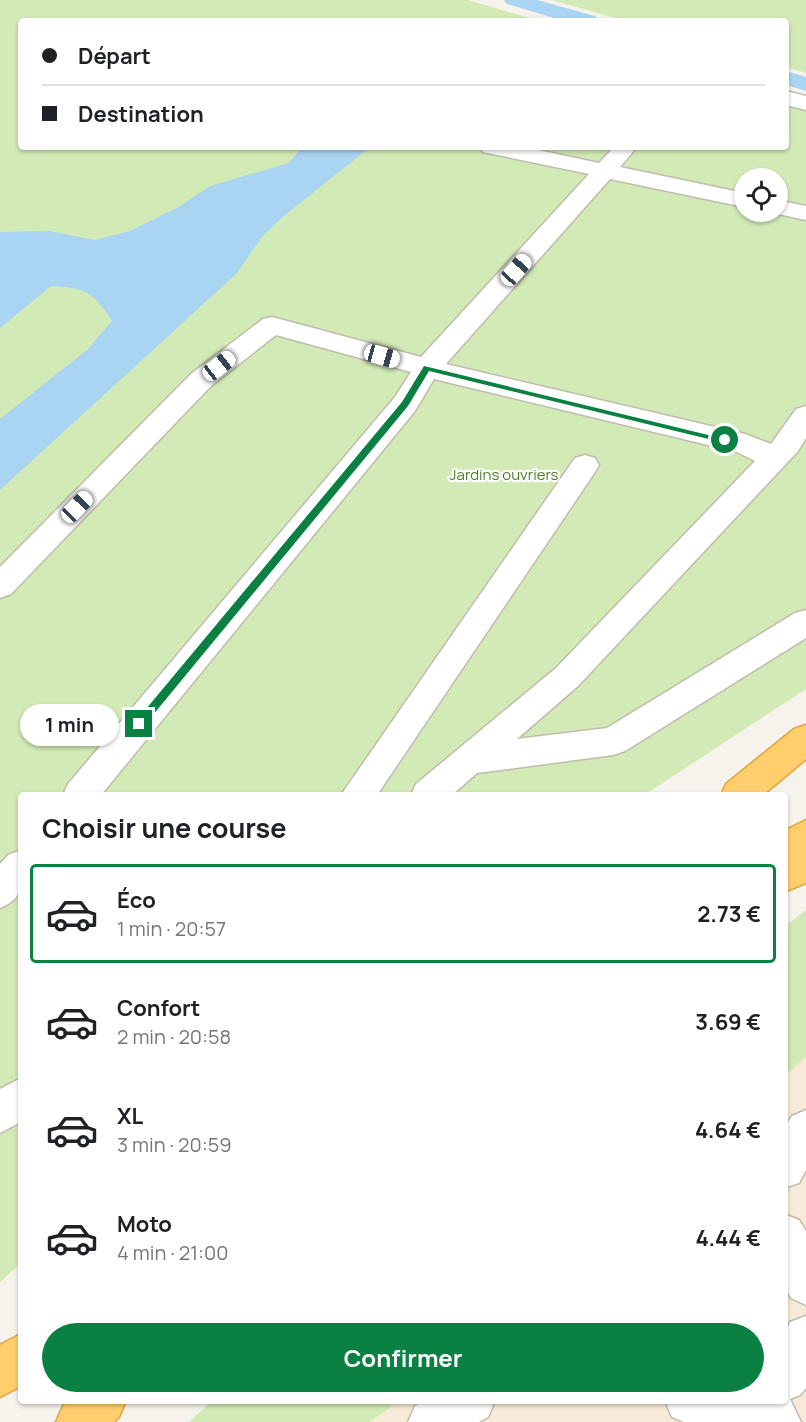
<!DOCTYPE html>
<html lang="fr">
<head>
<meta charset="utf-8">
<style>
	:root { --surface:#fff; --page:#f6f6f6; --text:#202124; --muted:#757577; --line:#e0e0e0; --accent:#0b8043 }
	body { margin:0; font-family:Manrope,sans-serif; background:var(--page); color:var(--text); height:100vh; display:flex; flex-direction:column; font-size:22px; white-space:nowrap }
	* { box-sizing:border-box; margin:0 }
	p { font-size:20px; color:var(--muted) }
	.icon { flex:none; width:33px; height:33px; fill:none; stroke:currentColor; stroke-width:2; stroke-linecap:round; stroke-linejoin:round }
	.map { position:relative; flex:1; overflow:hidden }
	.drawer { position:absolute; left:18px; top:792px; width:770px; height:612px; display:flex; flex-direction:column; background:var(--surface); border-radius:6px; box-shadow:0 2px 4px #0004 }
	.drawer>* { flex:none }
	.hud { position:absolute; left:18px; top:18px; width:771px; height:132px; border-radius:6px; box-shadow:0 2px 4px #0004; display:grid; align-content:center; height:132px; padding:0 24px; background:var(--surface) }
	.controls { position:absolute; left:734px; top:168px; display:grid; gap:12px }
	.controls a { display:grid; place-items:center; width:54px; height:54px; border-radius:50%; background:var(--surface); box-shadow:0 2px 4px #0004; font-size:30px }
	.end { position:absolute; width:27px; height:27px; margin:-14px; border:8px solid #0b8043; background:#fff; box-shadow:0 0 0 3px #fff }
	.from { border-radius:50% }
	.bubble { position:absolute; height:42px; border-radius:21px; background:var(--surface); box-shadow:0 2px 4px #0004; font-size:20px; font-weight:700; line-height:42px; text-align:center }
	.car { position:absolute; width:18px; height:36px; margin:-18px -9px; border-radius:8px; box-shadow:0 0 4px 2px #0007; background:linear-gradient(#fff 24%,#345 0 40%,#fff 0 76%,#345 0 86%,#fff 0) }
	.hud b { display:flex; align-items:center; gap:21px; height:57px; font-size:22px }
	.hud b+b { border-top:2px solid var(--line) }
	.hud i { width:15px; height:15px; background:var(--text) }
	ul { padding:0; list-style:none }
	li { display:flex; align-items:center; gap:18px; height:99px; margin:0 12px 9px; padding:0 12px; border:3px solid transparent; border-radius:6px }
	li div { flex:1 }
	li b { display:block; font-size:22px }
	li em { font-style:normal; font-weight:700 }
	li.active { border-color:var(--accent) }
	li>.icon { width:54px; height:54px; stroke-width:1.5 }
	h2 { padding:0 24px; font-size:27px; line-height:72px }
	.button { display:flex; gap:12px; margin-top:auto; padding:12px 24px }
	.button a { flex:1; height:69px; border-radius:36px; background:var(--accent); color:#fff; font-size:24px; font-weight:700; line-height:69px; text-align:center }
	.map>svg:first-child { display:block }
</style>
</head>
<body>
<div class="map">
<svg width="806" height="1422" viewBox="0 0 806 1422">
	<rect width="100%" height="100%" fill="#f6f3ec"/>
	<path fill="#f7ead8" d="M806,983V1422H369L400,1401H784L785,999Z"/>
	<path fill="#d2eab5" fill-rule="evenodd" d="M0,0H468L540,21H21V147H786V92L806,98V689L644,795H21V1263L0,1282ZM744,178H777V212H744Z
		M552,0H806V73L786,67V21H625Z
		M806,910V1057L785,1076V926Z
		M212,1401H400L369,1422H189Z"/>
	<path fill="#a9d4f2" d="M302,147H370L285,215L262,237L237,273L0,490V419L87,350L112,321C93,292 87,288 51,286L0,328V232L49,231L95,240L130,231L177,208L210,186L289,163Z"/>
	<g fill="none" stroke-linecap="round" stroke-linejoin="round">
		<path fill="#a9d4f2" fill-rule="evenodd" d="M504,0H537L595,16L598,21H564L507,4Z
			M786,71L806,77V91L786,85Z"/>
		<defs>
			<path id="minor" d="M786,91L806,96V110L786,105Z
				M480,147H524L599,163L614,147H637L620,167L744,193V207L610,179L446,364L745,434L771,444L796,409L806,406V438L798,451L578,686L517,739L607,728L795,613L806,610V638L625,751L613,755L477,773L452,795H411L416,784L556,668L755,461L737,452L434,379L415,411L101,795H63L68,784L395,397L411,372L276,335L211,386L11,594L0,598V567L191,374L263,319L272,317L421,357L589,174L483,152Z
				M777,200L806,206V220L769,212H777Z
				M585,455L595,458L599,465L595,472L377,795H341L575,458Z
				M21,850C21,876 29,897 0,908V864L8,855Z
				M21,1078V1122L0,1133V1089Z
				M806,1110V1170L799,1183L784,1188V1128L792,1116Z
				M784,1214L799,1220L806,1231V1305L791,1298L784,1284Z
				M806,1316V1388L800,1395L790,1399L801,1422H684L672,1417L665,1401H784V1336L790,1322Z
				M424,1401H495L488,1417L479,1422H408L415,1406Z"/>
			<path id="highway" d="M806,725V759L763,795H721L726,784L794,729Z
				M806,820V883L784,892V831Z
				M21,1334V1386L0,1397V1345Z
				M68,1401H126L119,1417L114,1422H56L63,1406Z"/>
		</defs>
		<use href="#minor" stroke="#c2bbae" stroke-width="3"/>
		<use href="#highway" stroke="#e0a43c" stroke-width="3"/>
		<use href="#minor" fill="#fff" fill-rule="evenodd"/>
		<use href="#highway" fill="#ffcf6e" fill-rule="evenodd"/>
	</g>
	<path fill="#0b8043" d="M424,366L729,440L725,443L429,371L408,406L143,727H136V721L402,402Z"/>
	<g text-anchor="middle" stroke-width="4.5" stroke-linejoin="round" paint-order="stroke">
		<g font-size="15" fill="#4a7f2a" stroke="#fff">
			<text x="504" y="480">Jardins ouvriers</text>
		</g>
	</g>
</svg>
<div class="controls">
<a><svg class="icon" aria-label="locate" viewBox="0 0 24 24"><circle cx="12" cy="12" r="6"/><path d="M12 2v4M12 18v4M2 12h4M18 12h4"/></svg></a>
</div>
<i class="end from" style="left:725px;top:440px"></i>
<i class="end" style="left:139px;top:724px"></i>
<div class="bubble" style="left:20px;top:704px;width:99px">1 min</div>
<i class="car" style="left:516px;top:270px;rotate:42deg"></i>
<i class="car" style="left:382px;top:356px;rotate:106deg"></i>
<i class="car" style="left:219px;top:366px;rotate:52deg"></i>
<i class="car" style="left:77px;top:507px;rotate:44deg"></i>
<div class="hud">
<b><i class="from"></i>Départ</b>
<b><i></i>Destination</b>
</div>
<section class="drawer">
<h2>Choisir une course</h2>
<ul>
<li class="active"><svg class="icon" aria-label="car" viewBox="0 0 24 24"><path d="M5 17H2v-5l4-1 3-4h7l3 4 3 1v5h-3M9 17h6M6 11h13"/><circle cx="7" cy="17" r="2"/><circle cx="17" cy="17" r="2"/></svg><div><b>Éco</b><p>1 min · 20:57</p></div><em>2.73 €</em></li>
<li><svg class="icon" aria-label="car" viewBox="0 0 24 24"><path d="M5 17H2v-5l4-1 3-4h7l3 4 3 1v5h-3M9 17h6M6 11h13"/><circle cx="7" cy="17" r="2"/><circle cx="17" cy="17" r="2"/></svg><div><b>Confort</b><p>2 min · 20:58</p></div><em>3.69 €</em></li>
<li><svg class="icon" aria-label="car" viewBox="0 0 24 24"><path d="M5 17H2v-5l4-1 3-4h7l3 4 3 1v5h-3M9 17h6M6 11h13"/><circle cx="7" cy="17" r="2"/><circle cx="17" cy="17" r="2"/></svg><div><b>XL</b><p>3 min · 20:59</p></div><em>4.64 €</em></li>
<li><svg class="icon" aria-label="car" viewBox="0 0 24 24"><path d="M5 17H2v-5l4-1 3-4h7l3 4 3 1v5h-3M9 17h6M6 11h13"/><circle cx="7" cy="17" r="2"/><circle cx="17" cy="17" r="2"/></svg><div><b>Moto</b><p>4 min · 21:00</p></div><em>4.44 €</em></li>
</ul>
<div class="button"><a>Confirmer</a></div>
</section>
</div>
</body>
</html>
